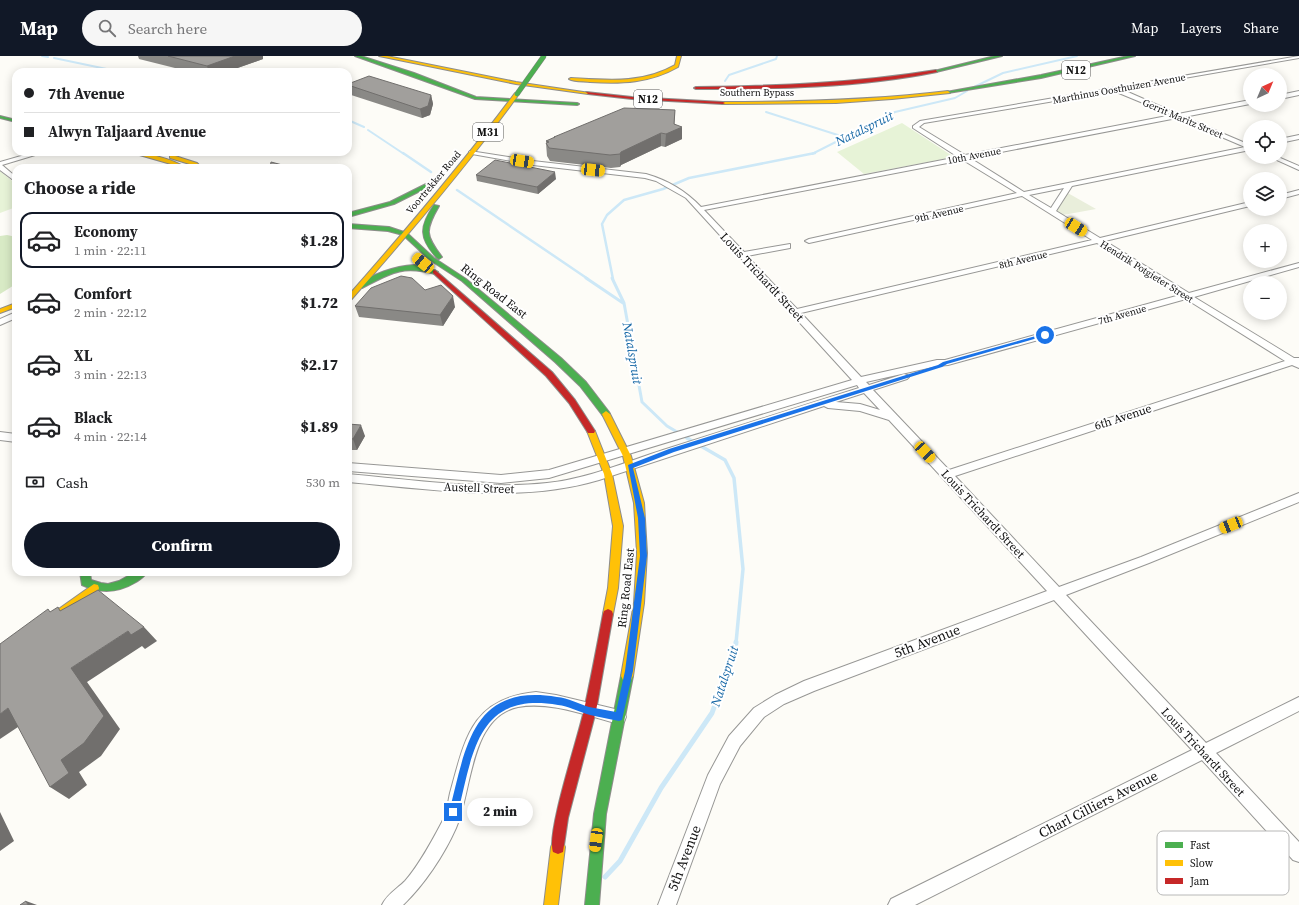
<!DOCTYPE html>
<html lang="en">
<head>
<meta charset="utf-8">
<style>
	:root { --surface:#fff; --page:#f6f6f6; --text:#202124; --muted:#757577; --line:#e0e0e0; --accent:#111827 }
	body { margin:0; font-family:"Source Serif 4",serif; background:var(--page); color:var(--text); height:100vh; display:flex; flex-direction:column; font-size:15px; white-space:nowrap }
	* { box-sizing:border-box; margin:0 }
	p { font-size:13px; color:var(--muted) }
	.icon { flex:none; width:22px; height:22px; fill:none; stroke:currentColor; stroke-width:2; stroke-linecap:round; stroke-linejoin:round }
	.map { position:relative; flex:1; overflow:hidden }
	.sheet { position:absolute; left:12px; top:108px; width:340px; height:412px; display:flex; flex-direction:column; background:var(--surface); border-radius:12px; box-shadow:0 2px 10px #0003 }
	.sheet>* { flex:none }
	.top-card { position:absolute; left:12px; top:12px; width:340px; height:88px; border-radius:12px; box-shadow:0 2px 10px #0003; display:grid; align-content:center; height:88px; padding:0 12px; background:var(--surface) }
	.needle { width:26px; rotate:44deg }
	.tools { position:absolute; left:1243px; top:12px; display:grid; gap:8px }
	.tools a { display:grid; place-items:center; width:44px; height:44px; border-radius:50%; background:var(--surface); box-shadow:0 2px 10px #0003; font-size:20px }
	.end { position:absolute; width:18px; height:18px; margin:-9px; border:5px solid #1a73e8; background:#fff; box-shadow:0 0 0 2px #fff }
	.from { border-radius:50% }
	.bubble { position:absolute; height:28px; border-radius:14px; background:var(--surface); box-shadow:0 2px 10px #0003; font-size:13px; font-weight:800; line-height:28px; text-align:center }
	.car { position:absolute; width:12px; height:24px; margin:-12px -6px; border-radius:5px; box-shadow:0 0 3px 1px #0007; background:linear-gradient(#f5c518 24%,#345 0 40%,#f5c518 0 76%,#345 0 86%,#f5c518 0) }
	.top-card b { display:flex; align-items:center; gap:14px; height:38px; font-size:15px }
	.top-card b+b { border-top:1px solid var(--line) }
	.top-card i { width:10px; height:10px; background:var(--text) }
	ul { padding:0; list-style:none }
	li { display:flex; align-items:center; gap:12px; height:56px; margin:0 8px 6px; padding:0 4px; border:2px solid transparent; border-radius:12px }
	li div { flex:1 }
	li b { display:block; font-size:15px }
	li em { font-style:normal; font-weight:800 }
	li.current { border-color:var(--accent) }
	li>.icon { width:36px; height:36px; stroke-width:1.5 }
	h2 { padding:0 12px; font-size:18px; line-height:48px }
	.pay { display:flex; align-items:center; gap:10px; height:44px; padding:0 12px; font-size:15px }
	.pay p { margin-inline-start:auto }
	.button { display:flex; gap:8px; margin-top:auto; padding:8px 12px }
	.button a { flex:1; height:46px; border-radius:24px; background:var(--accent); color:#fff; font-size:16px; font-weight:800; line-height:46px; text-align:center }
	header { display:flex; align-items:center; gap:24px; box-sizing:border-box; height:56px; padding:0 20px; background:var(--accent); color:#fff }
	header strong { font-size:19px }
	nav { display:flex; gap:22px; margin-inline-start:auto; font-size:14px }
	.search { width:280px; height:36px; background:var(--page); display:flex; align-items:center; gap:10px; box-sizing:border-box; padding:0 14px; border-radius:22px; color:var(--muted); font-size:15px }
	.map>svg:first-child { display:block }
</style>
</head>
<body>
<header>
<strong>Map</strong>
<div class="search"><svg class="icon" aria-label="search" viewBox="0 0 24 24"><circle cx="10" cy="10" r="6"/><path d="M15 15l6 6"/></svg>Search here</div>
<nav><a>Map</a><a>Layers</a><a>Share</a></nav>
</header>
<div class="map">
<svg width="1299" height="849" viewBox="0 0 1299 849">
	<rect width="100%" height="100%" fill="#fdfcf7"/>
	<path fill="#e7f3d7" d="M902,67L954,101L864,118L837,96Z
		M0,115L16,128V151L0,157Z"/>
	<path fill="#d8eac5" d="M7,179L16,181V228L0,238V180Z"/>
	<path fill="#e9eedb" d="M1066,136L1096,153L1063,159L1056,155Z"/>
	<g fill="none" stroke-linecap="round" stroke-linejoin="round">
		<path stroke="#cde8f7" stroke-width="2" d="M42,0L48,1
			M54,2L121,16
			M725,25L729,19L776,3L777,0
			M972,32L1003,17L1077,0
			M766,56L844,81
			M348,64L364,71
			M368,74L404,98
			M812,98L895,56L955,42L967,35"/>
		<path stroke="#cde8f7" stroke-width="2.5" d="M403,97L431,116
			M457,134L588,223
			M613,223L602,168L607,159L624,144L663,133L689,122L815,97"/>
		<path stroke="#cde8f7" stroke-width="3" d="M586,222L623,247
			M612,222L624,247L642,346L667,370L689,383"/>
		<path stroke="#cde8f7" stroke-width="3.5" d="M687,382L725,404L734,422L743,513L736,587"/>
		<path stroke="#cde8f7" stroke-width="5" d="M605,821L620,805L661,732L712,657L735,594L736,586"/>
		<defs>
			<path id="street" d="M1299,0V2L1121,33L1178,58L1250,44V48L1184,61L1250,89V94L1072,130L1056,155L1100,182L1250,146V150L1105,185L1189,237L1299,207V211L1194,241L1294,302H1299V312L1292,309L955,420L1059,531L1141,501L1299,437V446L1149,507L1066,539L1206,687L1299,641V655L1216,697L1299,786V806L1293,804L1202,704L915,849H888L891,843L1192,694L1054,544L814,635L784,648L764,661L740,690L720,728L676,849H658L708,719L729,680L754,652L775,639L804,625L1047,535L889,364L860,355L828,352L824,350L599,424C518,448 431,433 348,426V418C414,424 481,434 547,427C588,423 625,406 663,394C729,373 794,352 859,332L857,329L549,422L501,427L348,415V407L501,419L549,414L852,324L686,142L656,125L645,122L533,109L472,98L469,96L470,95L533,105L646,118C667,124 686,135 701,151L958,101L913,72V70L920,65ZM1114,35L1172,59L965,99L919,71L924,67ZM1177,62L1245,91L1024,136L970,102ZM963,104L1017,137L809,183L805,185L809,187L1022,140L1092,184L797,253L747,200L790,192V188L744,196L704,154ZM1064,132L1051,152L1029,139ZM1097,187L1180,239L945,304H937L861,321L801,257ZM1186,243L1285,305L949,414L873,334L907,323L909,321L907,319L904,318L869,329L866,326L937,310L948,309ZM864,337L880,354L860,348L836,346Z
				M1299,35V39L1280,43V39Z
				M1299,79V83L1280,87V83Z
				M35,96H45L2,109L16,121V126L0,114V106Z
				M1270,101H1278L1299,110V114Z
				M1299,134V138L1280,143V139Z
				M16,256V262L0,269V263Z
				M0,376L16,378V386L0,384Z
				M536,636L556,639L619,654L624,656L626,661L624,666L619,668C587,660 551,645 518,651C469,661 472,737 456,772C444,799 424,829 403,849H382C387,838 397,833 405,825C419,809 432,785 442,766C447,757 448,746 450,737C465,683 471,642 536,636Z"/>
			<path id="fast" d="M355,0H361L414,17L476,41L577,47L579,48L577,49L475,43Z
				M995,0H1002L936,16L934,15Z
				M1128,0H1135L1041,22L948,37L946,36L1041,19Z
				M0,60L16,64V66L0,62Z
				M434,124L437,126L436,127L394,148L348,161V157L390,146Z
				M434,149L439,150C425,174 425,179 442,201L439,203L437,202C419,182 419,171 434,149Z
				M348,168L389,171L407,177L434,202L466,223L561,302L586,326L609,356L610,358L609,360H603L580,330L555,306L462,225L430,204L403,179L388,175L348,172Z
				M414,209L427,211L438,216L435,218C402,209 391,217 362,232H358L357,231C370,218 396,210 414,209Z
				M80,516H90L91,524L101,527L108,528L119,525L135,516H147C145,521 140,523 136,526C118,537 101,538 82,529Z
				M627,615L631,616L633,620L606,758L599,849H585L594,758L621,620L623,616Z"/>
			<path id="slow" d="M379,0H387L516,26L590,37L588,38L516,28Z
				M677,0H681L678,11C650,27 622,28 590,26C584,25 575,26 569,23L571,22C607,24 642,28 675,9Z
				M948,35L950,37L892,43L836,47L723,48L721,47L723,46C798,46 873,44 948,35Z
				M515,37L519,38C467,110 409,178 350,245L348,246V240C406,174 463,107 515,37Z
				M129,96C144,96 174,103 186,112H179L171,108Z
				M172,99L197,107L202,112H196L193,109L170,102V100Z
				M16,247V251L0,257V253Z
				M606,355L610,358L631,400L644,447L647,497L644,547L633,620L631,624L627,625L623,624L621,620L634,547L637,497L634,447L623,400L602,358Z
				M591,372L595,375L612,418L623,470L618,532L613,558L612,561L608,563L604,561L603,558L608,532L613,470L604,418L587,375Z
				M94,528L98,529L99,532L98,535L61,563L57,565L53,563L52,560L53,557Z
				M558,784L563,786L565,791L558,849H544L551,791L553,786Z"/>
			<path id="jam" d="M936,14L937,16C858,32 776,33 696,33L694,32L696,31C777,30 856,27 936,14Z
				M586,36L632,41L723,46L725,47L723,48L632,43L588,38Z
				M435,214L552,316L575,344L595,375L594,377H588L569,347L546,320L433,217V215Z
				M608,553L612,555L613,558L596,655L568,762L563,796L558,798L553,796C546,777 579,679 584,654C591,622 597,590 603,558L604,555Z"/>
		</defs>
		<use href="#street" stroke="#979795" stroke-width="2"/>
		<use href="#fast" stroke="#8e8d8b" stroke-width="2"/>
		<use href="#slow" stroke="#8e8d8b" stroke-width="2"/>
		<use href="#jam" stroke="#8e8d8b" stroke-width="2"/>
		<use href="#street" fill="#fffffe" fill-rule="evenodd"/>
		<use href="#fast" fill="#4caf50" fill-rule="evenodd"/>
		<use href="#slow" fill="#ffc107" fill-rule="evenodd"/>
		<use href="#jam" fill="#c62828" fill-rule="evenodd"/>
		<defs>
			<path id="fast-bridge" d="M517,38L544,0"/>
		</defs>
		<use href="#fast-bridge" stroke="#858482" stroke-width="5.5" stroke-linecap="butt"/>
		<use href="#fast-bridge" stroke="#4caf50" stroke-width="4.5"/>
	</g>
	<path fill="#8a8986" d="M138,0H263V3L226,16H191L139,3Z
		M348,28L431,39L433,48L430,59L422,62L348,38Z
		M675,68L682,83L665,91L661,90L621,109L620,111L611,112L550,105L547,100L546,87H547L546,85L554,82V81Z
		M476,119L556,123L538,138L477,125Z
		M425,234L455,251L443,270L359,261L355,250Z
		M348,368L365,380L357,394H348Z"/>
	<path fill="#716f6d" d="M235,0H263V3L226,16H209L207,10Z
		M431,39L433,48L430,59L422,62L420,53Z
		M675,54L674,74L682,71V83L665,91L666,78Z
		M661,77V90L621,109L620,111V98L621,96Z
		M555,116L556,123L538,138L537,131Z
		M453,240L455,251L443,270L440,259Z
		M361,369L365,380L357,394L353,383Z
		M144,571L157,585L145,593L142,590L87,626L120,673L101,700L79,716L87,729L69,743L50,731L61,704L71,612L128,575Z
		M8,652L27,665L0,683V658Z
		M0,756L14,785L0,795Z
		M26,845L37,849H28Z"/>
	<path fill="#a19f9c" stroke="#716f6d" d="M168,0H235L207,10Z
		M369,20L431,39L428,50L420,53L348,29V28Z
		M624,52L675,54L674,68L682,71L666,78L661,77L621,96L620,98L610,99L549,92L546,87L549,86L546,85L555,81H554Z
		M495,104L555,116L537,131L476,119Z
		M271,106L294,112H270Z
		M401,220L412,222L425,234L441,229L453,240L440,259L355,250L371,232Z
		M348,368L361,369L353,383L348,382Z
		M98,534L144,571L131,579L128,575L71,612L104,660L84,687L61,704L69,717L50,731L8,652L0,658V588L48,553L50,556L58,551L60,555Z
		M26,845L28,849H20Z"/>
	<path fill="#1a73e8" d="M1043,278L1048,279L947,308L942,311L674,396L633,412L645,462L647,500L633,615L622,664L619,665C609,663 599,661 590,659C579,656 568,650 558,649C477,635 473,697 458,756L456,759H450L449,756C466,692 471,627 557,641C568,642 579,648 589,651C598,653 607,654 616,656L625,615L640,500L638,462L628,409L669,393L938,309L943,306Z"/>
	<g text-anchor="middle" stroke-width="4" stroke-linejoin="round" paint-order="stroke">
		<g font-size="10" fill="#111" stroke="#fff">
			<text transform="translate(1119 32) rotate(-10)" y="4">Marthinus Oosthuizen Avenue</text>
			<text x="757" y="40">Southern Bypass</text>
			<text transform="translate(1183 62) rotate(23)" y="4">Gerrit Maritz Street</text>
			<text transform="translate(974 99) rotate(-11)" y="4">10th Avenue</text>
			<text transform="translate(433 126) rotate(-50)" y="4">Voortrekker Road</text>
			<text transform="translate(939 157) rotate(-13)" y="4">9th Avenue</text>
			<text transform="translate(1023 203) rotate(-14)" y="4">8th Avenue</text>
			<text transform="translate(1147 215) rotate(32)" y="4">Hendrik Potgieter Street</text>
			<text transform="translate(1122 258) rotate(-16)" y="4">7th Avenue</text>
		</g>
		<g fill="#fff" stroke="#585858" stroke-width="1">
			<rect x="1062" y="5" width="28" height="18" rx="3"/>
			<rect x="634" y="34" width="28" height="18" rx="3"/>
			<rect x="473" y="67" width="30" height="18" rx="3"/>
		</g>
		<g font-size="11" font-weight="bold" fill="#111">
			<text x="1076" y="18">N12</text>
			<text x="648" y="47">N12</text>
			<text x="488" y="80">M31</text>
		</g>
		<g font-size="12" fill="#111" stroke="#fff">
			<text transform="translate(762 221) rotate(47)" y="4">Louis Trichardt Street</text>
			<text transform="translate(494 235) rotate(38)" y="4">Ring Road East</text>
			<text transform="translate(1123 361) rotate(-18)" y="4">6th Avenue</text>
			<text transform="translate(479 432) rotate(2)" y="4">Austell Street</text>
			<text transform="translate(983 458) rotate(47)" y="4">Louis Trichardt Street</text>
			<text transform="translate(626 532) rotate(-84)" y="4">Ring Road East</text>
			<text transform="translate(1203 696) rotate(47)" y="4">Louis Trichardt Street</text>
		</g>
		<g font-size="13" font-style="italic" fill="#1768a6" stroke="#fff">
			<text transform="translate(864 72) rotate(-26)" y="5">Natalspruit</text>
			<text transform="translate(633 297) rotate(80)" y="5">Natalspruit</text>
			<text transform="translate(724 620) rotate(-72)" y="5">Natalspruit</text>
		</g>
		<g font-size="14" fill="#111" stroke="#fff">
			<text transform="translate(927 585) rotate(-21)" y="5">5th Avenue</text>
			<text transform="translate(1098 748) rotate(-27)" y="5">Charl Cilliers Avenue</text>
			<text transform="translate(684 802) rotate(-69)" y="5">5th Avenue</text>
		</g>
	</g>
	<rect x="1157" y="775" width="132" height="64" rx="6" fill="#fff" stroke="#b8b8b8" stroke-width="1"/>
	<rect x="1165" y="786" width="18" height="6" fill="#4caf50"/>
	<rect x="1165" y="804" width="18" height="6" fill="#ffc107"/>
	<rect x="1165" y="822" width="18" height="6" fill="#c62828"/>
	<g font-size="11" fill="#111">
		<text x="1190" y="793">Fast</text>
		<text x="1190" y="811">Slow</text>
		<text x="1190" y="829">Jam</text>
	</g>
</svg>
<div class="tools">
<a><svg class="needle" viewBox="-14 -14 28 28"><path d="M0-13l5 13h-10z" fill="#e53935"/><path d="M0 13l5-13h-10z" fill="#757577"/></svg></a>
<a><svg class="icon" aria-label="locate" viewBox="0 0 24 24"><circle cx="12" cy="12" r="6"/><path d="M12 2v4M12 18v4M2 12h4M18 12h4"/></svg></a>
<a><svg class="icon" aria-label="layers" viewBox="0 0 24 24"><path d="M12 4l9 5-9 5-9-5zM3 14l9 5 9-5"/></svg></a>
<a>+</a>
<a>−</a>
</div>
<i class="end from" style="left:1045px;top:279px"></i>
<i class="end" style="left:453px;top:756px"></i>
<div class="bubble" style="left:467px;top:742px;width:66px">2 min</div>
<i class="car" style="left:522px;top:105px;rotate:99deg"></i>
<i class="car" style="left:593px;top:114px;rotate:96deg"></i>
<i class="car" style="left:1076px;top:171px;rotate:122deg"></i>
<i class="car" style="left:423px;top:207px;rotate:309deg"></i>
<i class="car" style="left:925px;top:396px;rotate:137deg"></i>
<i class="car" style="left:1231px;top:469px;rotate:248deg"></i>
<i class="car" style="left:596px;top:784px;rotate:188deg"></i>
<div class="top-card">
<b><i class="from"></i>7th Avenue</b>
<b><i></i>Alwyn Taljaard Avenue</b>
</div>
<section class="sheet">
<h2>Choose a ride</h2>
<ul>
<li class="current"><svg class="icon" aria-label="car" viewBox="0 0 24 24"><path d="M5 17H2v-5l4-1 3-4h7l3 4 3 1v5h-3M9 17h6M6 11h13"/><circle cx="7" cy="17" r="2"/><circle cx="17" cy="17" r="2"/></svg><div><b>Economy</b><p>1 min · 22:11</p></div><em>$1.28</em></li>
<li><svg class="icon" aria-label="car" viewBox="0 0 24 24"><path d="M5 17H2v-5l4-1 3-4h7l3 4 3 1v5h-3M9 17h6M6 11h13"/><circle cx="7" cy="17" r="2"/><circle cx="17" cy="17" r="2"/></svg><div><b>Comfort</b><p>2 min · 22:12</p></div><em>$1.72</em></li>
<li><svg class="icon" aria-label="car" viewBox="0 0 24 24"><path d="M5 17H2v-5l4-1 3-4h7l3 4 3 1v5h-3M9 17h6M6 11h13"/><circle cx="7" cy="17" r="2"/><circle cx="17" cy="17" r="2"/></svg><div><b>XL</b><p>3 min · 22:13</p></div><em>$2.17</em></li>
<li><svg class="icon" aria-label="car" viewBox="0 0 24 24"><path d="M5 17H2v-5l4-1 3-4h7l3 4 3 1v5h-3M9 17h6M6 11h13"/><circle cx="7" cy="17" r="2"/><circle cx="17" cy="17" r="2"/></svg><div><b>Black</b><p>4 min · 22:14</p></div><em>$1.89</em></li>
</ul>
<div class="pay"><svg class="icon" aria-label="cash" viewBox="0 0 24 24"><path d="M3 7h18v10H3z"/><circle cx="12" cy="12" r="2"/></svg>Cash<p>530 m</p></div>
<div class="button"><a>Confirm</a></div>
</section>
</div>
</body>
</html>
